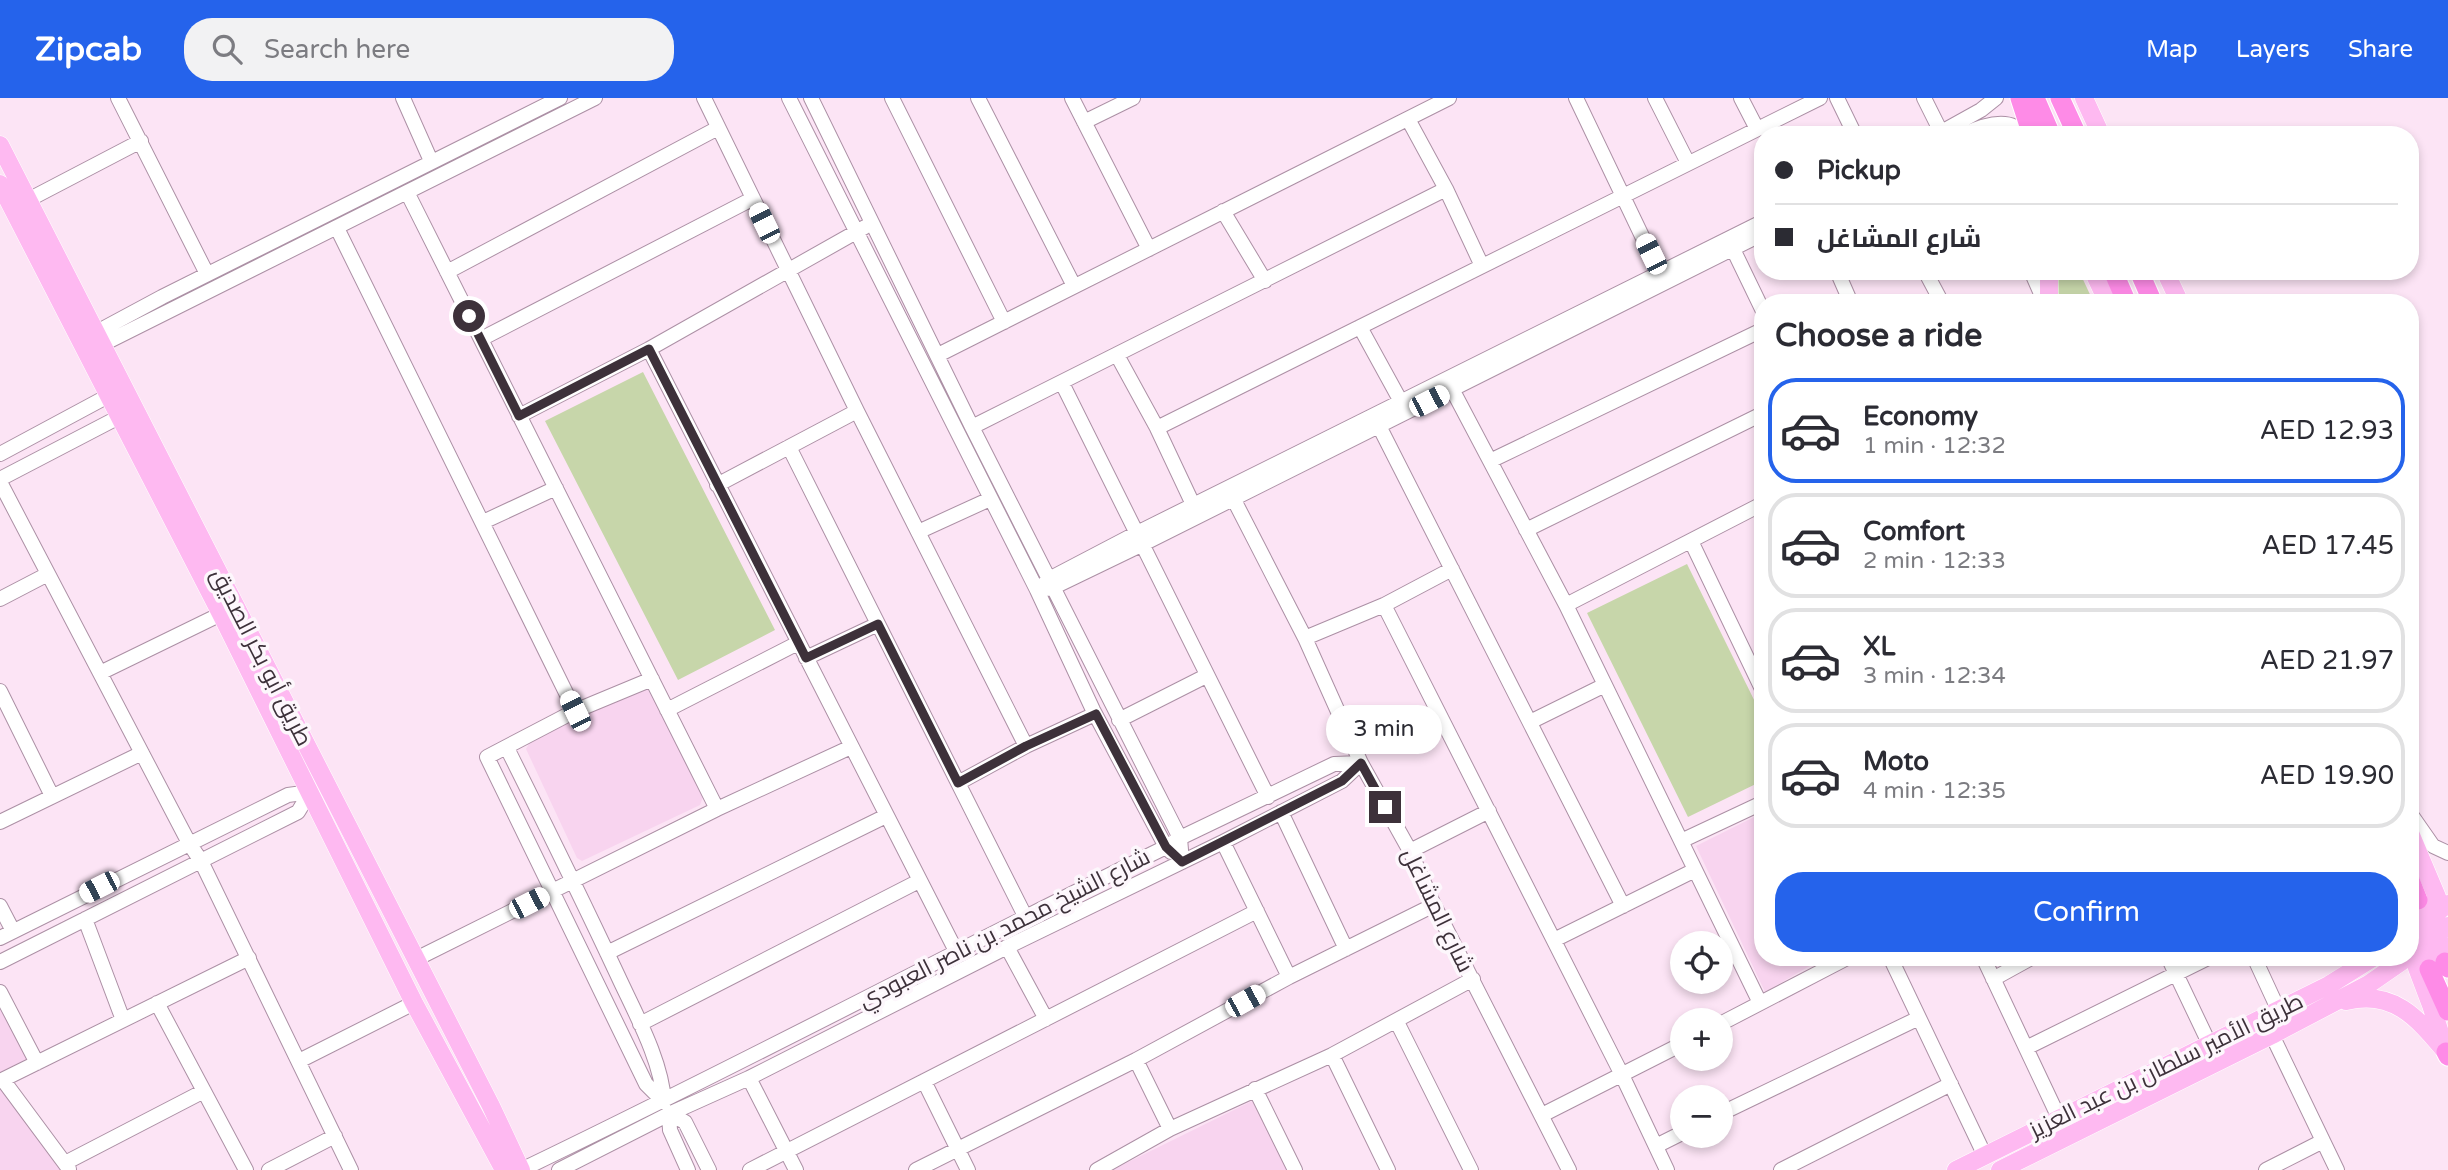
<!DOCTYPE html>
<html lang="en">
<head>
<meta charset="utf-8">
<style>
	:root { --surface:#fff; --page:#f2f2f3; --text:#2b2b33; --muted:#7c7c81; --line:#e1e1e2; --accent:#2563eb }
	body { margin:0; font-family:"Varela Round",Cairo,sans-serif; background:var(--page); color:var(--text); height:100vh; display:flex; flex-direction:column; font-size:26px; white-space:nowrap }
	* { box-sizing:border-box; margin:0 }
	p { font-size:23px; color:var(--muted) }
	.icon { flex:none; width:38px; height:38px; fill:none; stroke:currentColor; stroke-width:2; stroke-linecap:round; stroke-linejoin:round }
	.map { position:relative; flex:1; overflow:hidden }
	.side { position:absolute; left:1754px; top:196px; width:665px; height:672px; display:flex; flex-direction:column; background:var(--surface); border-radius:28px; box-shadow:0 4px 10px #0003 }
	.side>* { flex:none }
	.hud { position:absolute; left:1754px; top:28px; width:665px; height:154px; border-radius:28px; box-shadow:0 4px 10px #0003; display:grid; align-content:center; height:154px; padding:0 21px; background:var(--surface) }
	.tools { position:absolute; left:1670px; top:833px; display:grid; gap:14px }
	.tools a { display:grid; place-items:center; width:63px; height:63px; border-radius:50%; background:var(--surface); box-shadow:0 4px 10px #0003; font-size:35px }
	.end { position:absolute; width:32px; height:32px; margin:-16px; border:9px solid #3d313a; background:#fff; box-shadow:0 0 0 4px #fff }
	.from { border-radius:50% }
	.bubble { position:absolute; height:49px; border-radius:24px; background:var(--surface); box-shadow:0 4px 10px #0003; font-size:23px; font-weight:600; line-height:49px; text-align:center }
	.car { position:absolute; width:21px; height:42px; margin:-21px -10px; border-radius:9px; box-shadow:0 0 5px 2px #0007; background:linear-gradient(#fff 24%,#345 0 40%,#fff 0 76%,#345 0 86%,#fff 0) }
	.hud b { display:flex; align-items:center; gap:24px; height:66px; font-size:26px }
	.hud b+b { border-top:2px solid var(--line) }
	.hud i { width:18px; height:18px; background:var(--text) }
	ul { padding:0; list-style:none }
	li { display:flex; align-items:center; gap:21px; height:105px; margin:0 14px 10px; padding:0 7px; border:4px solid var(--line); border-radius:28px }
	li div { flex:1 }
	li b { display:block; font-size:26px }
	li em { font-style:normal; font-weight:600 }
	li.active { border-color:var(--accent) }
	li>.icon { width:63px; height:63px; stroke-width:1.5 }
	h2 { padding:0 21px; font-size:32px; line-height:84px }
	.primary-button { display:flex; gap:14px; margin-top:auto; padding:14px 21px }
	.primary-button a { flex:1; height:80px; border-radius:28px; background:var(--accent); color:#fff; font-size:28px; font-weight:600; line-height:80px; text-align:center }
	header { display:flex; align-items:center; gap:42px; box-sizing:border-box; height:98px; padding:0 35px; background:var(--accent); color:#fff }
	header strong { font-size:33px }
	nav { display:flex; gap:38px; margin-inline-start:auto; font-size:24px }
	.search { width:490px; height:63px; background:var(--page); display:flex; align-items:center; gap:18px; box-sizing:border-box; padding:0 24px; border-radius:28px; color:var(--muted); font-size:26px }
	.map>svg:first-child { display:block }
</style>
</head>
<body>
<header>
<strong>Zipcab</strong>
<div class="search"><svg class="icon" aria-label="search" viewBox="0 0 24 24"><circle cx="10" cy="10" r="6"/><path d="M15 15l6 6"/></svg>Search here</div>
<nav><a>Map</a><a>Layers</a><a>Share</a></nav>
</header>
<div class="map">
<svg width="2448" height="1072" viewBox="0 0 2448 1072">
	<rect width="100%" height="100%" fill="#fce4f5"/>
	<path fill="#f8d4ef" d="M642,590L649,592L703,699L700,707L582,763L577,760L526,651L530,644Z
		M1762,715V859H1825L1765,894L1696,748Z
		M0,902L31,962L1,976L64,1072H0Z
		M1252,1003L1287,1072H1112L1173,1042Z"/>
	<path fill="#c7d6aa" d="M2056,173H2079L2094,205H2063L2055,189Z
		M643,274L775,532L678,582L545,323Z
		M1687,466L1762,618V683L1688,719L1587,515Z"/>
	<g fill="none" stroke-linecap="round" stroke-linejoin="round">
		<defs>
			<path id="minor" d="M118,0L207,176
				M403,0L431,63
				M704,0L857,313L1026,648
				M789,0L1037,492L1093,612L1166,749L1171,754
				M811,0L972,329L1180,740L1182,764
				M892,0L1004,224
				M978,0L1074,188
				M1072,0L1149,151
				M1576,0L1663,182
				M1655,0L1688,65
				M1741,0L1757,31
				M1837,0L1855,37
				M1924,0L1941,34L1950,36
				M1408,21L1446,91L1482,168
				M1084,24L1133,0
				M1936,37L1981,12L1996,0
				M1963,37C1981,28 2009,17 2025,37
				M407,94L717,711
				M28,102L141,43
				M1223,113L1265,183
				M337,130L575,613
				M1733,151L1762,211
				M1837,173L1851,205
				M1925,173L1942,205
				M2031,173L2045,205
				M447,174L718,30
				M1360,229L1405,311
				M95,235L162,199L560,0
				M481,241L752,101
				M101,247L595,0
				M649,251L956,853
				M938,257L1449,0
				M1117,257L1157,330L1197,415
				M1062,285L1268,699
				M1452,291L1566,507L1760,905
				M519,318L649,251L865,129
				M1379,328L1623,808
				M972,329L1446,91
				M1157,330L1820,0
				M789,349L1025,818
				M0,356L108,298
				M1490,363L1762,232
				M0,381L119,319
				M0,384L189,745L201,763L351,1072
				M717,387L857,313
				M1233,400L1305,540L1361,665L1410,753L1434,807L1569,1072
				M483,424L556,390
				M1526,432L1762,316
				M918,434L990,401
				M1691,443L1762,591
				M1043,487L1049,481L1135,436L1762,124
				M1046,491L1054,489L1141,447L1762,136
				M0,501L48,476
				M1384,507L1622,977L1667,1072
				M1566,507L1762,406
				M1305,540L1384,507L1452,471
				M806,560L878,526
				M100,575L221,516
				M652,581L575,613L487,659L646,986L664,1004
				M0,593L52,698
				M667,612L798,545
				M1119,622L1206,578
				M1530,624L1605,587
				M507,650C545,726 582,801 618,878C635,915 662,963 664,1004
				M958,685L1026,648L1095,616
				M1281,714L1346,851
				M2410,715L2433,748L2448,755
				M0,724L142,655
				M1681,743L1762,705
				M1223,744L1289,879
				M1410,753L1489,713
				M0,808L13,833
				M85,821L123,922
				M0,840L288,697L310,694
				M1554,842L1695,772
				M1007,849L1046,921
				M607,855L886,718
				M1890,859L1985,1058
				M1983,859L2059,1020
				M2168,859L2209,945
				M2254,859L2278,911
				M416,861L717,711L851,649
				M0,864L298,714L310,694
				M1993,881L2033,859
				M0,894L37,965
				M157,905L246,1072
				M1397,924L1471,1072
				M640,926L919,783
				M1720,926L1849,859
				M2272,937L2337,1072
				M2026,950L2210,859
				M1332,957L1388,1072
				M1136,962L1170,1031
				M299,963L414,905
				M749,980L796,1072
				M3,982L69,1071
				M0,983L249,860
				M924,983L968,1072
				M1255,991L1295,1072
				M1720,1016L1919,920
				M1542,1017L1682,946
				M1656,1048L1682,1035
				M65,1065L204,993
				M269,1072L335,1038
				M521,1072C738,968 950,855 1166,749L1180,740L1334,666L1361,665
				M559,1072L669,1016L749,980L1007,849L1223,744L1342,683L1361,665
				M688,1072L670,1032L669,1016L685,1024L709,1072
				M750,1072L1257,813
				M916,1072L1136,962L1289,879L1434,807
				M1097,1072L1170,1031L1332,957L1473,881
				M1781,1072L1951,986
				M2266,1072L2323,1043"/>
			<path id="major" d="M2084,0L2101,37
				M0,47L491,1008L521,1072
				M0,86L221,516L414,905L504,1072
				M2049,173V205
				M2093,173L2108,205
				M2165,173L2180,205
				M2410,735L2437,799L2435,804L2410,821
				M2410,835L2448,806
				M2410,858L2448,828
				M2346,903C2394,891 2418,921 2446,954
				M2443,944L2431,907L2417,870L2442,850L2448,849
				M1956,1072L2329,887L2374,859
				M2000,1072L2272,937L2369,886L2408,859"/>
			<path id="highway" d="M2020,0L2032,37
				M2035,0L2051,37
				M2060,0L2077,37
				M2113,173L2127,205
				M2139,173L2153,205
				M2410,782L2418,802
				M2445,864L2448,870
				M2429,871L2448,913
				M2446,954L2448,958"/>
		</defs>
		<use href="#minor" stroke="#ac90a5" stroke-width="16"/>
		<use href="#major" stroke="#fff" stroke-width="19"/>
		<use href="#highway" stroke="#fff" stroke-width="21"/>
		<use href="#minor" stroke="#fff" stroke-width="14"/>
		<use href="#major" stroke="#feb9f1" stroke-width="18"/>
		<use href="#highway" stroke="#fe8be7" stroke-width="19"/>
	</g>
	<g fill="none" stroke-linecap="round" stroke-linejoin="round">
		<path stroke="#3d313a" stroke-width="9" d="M469,218L519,318L649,251L806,560L878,526L958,685L1026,648L1096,616L1166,749L1182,764L1342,683L1361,665L1385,709"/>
	</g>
	<g text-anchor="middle" stroke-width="7" stroke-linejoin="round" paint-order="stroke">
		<g font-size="23" fill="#3d313a" stroke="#fdf7fc">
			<text transform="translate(262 559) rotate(63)" y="8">طريق أبو بكر الصديق</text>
			<text transform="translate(1438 812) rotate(64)" y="8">شارع المشاغل</text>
			<text transform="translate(1004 830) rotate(-27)" y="8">شارع الشيخ محمد بن ناصر العبودي</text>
			<text transform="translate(2166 967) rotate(-26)" y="8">طريق الأمير سلطان بن عبد العزيز</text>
		</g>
	</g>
</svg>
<div class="tools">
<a><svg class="icon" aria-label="locate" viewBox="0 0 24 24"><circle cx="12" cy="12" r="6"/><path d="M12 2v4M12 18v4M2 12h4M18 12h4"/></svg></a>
<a>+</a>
<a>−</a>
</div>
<i class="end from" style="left:469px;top:218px"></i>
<i class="end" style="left:1385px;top:709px"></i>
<div class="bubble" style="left:1326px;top:607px;width:116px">3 min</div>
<i class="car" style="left:764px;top:125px;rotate:334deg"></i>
<i class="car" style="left:1651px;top:156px;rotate:334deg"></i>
<i class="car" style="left:1429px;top:303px;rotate:63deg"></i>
<i class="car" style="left:575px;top:613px;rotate:334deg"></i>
<i class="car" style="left:99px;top:789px;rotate:243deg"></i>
<i class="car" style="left:529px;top:805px;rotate:63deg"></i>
<i class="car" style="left:1245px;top:903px;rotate:61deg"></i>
<div class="hud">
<b><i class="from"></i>Pickup</b>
<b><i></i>شارع المشاغل</b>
</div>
<section class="side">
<h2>Choose a ride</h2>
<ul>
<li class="active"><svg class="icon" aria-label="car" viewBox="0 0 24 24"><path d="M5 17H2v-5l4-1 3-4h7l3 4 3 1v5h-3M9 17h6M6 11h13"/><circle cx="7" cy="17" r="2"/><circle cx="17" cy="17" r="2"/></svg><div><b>Economy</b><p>1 min · 12:32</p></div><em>AED 12.93</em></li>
<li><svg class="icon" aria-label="car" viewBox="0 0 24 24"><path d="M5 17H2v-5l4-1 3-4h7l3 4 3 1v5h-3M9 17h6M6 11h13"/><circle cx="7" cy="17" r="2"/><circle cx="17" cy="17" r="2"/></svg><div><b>Comfort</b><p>2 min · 12:33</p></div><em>AED 17.45</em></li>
<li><svg class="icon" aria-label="car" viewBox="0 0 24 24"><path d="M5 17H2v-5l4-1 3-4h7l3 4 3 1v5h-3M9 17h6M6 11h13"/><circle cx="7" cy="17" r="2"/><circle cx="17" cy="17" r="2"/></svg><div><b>XL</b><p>3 min · 12:34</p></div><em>AED 21.97</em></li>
<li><svg class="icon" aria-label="car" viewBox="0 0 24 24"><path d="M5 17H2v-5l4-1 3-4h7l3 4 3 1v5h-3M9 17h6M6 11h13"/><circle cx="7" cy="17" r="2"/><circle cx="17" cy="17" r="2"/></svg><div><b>Moto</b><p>4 min · 12:35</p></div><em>AED 19.90</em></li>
</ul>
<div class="primary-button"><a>Confirm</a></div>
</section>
</div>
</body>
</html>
